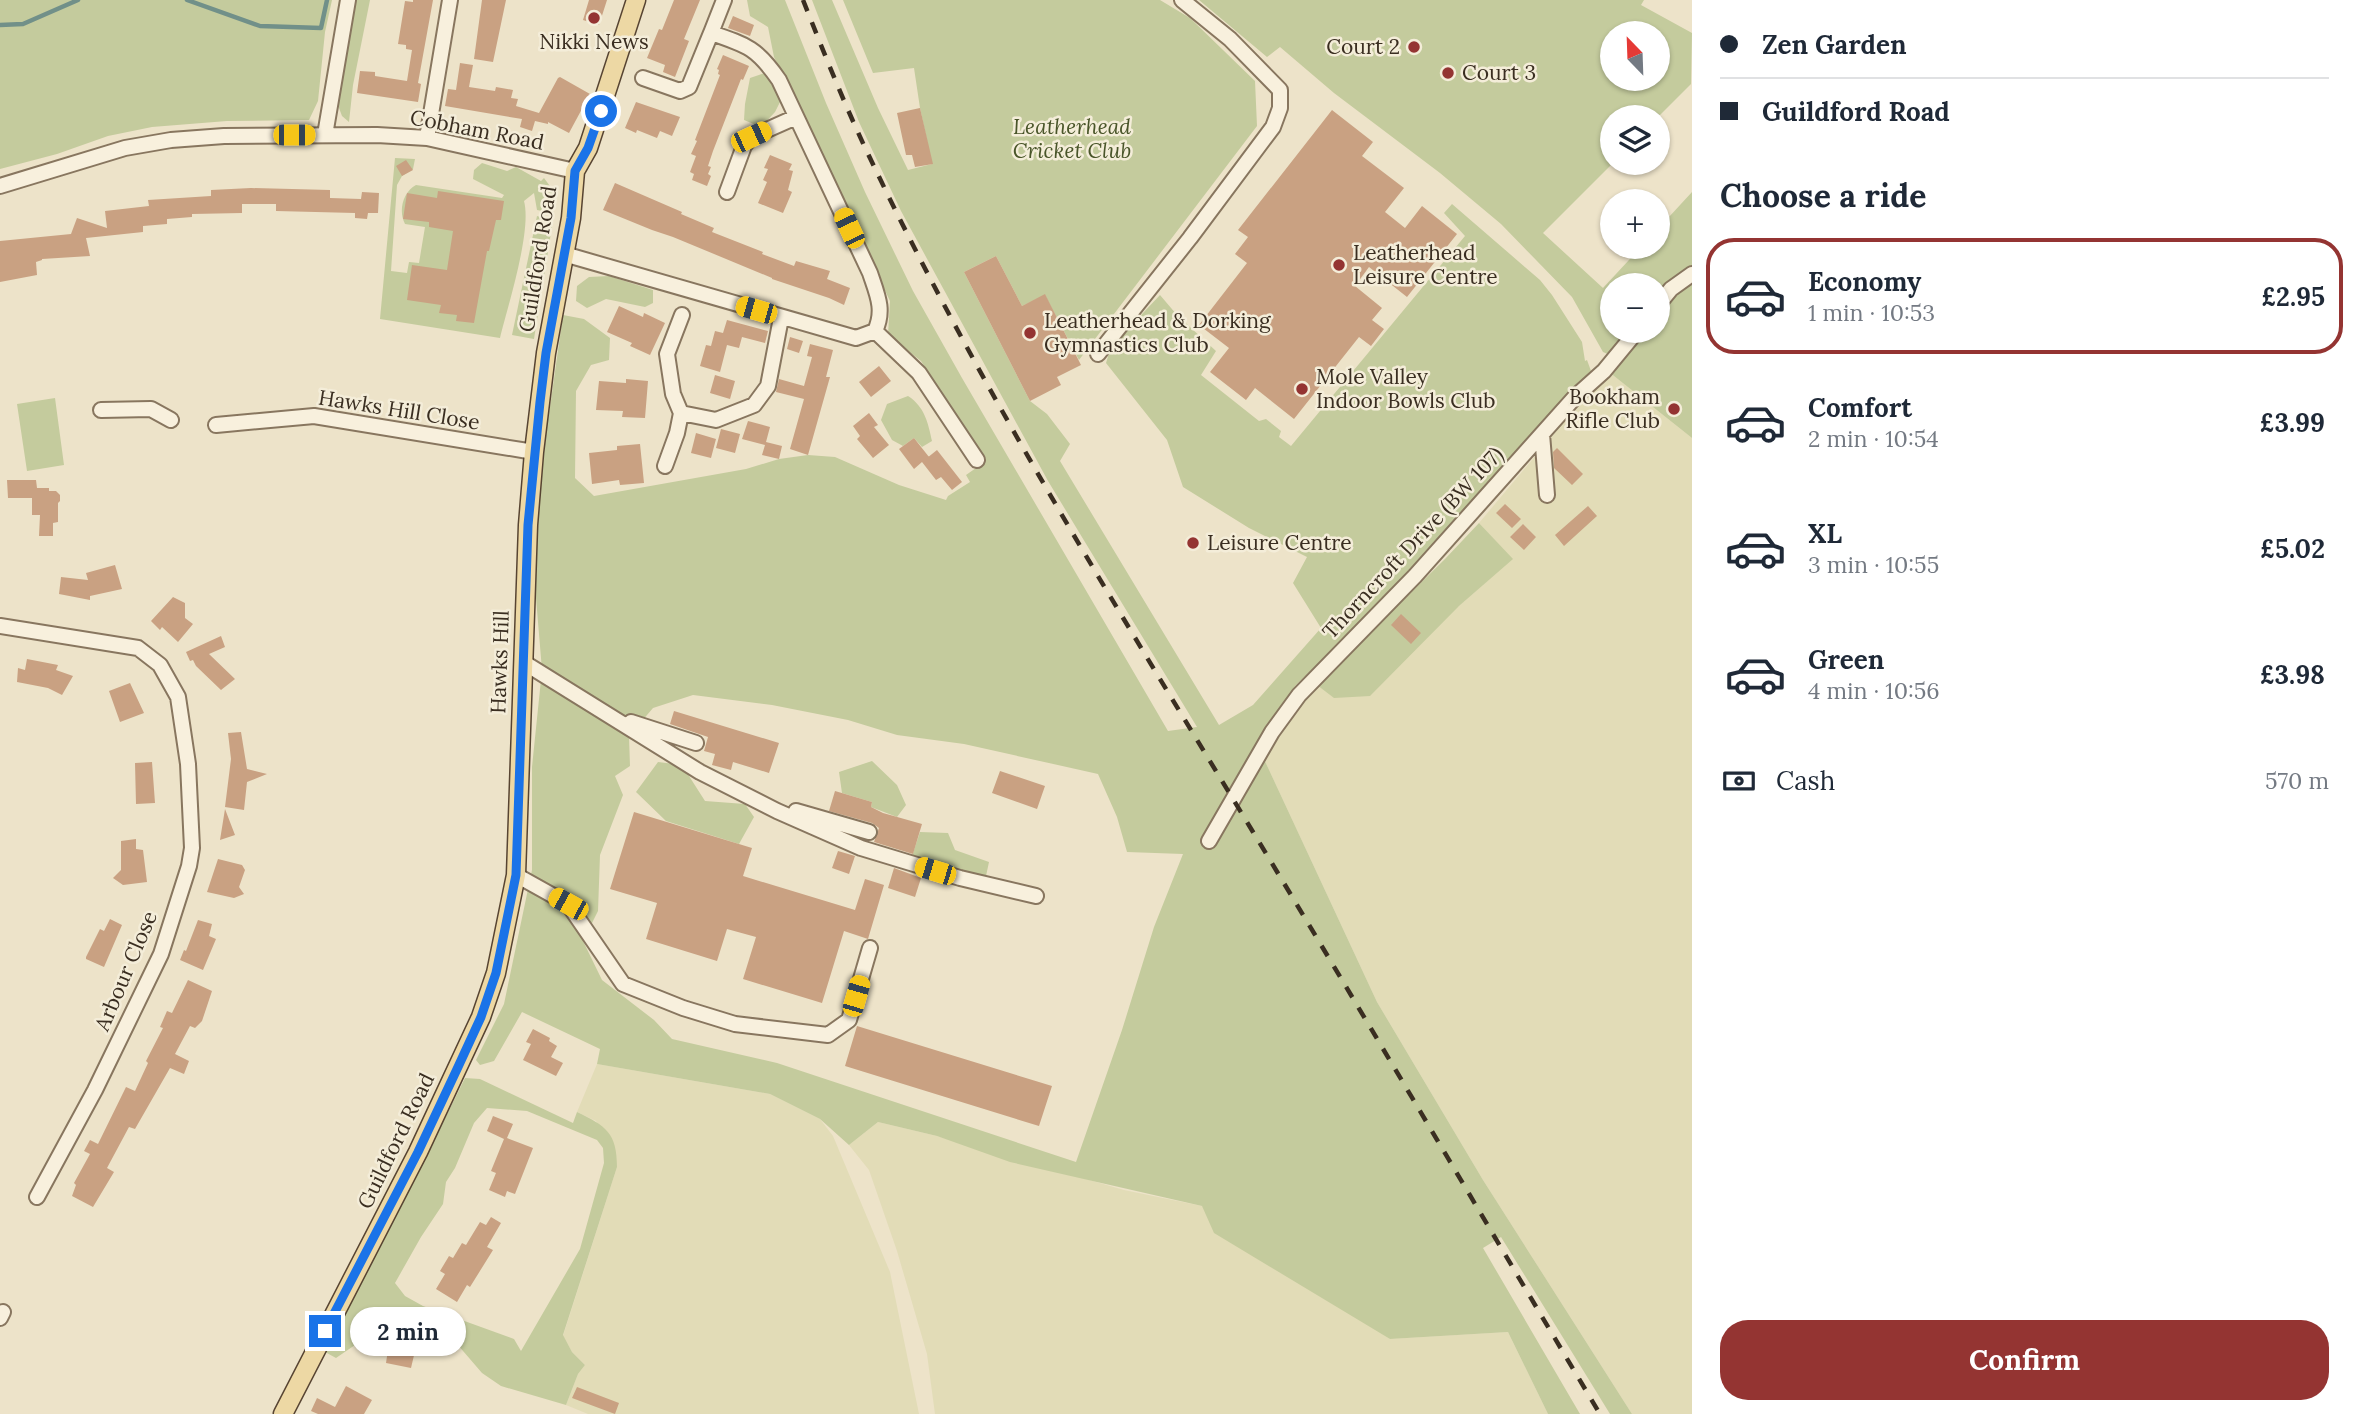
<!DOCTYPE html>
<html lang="en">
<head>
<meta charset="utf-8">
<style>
	:root { --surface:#fff; --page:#f6f6f7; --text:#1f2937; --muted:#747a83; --line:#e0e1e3; --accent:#943432 }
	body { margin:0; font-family:Lora,serif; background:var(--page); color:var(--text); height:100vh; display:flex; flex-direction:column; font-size:26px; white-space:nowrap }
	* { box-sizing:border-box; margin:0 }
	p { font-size:23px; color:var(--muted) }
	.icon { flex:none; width:38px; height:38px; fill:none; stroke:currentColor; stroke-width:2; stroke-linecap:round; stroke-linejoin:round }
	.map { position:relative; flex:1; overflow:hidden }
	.details { display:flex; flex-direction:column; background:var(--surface); width:665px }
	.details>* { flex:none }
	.banner { display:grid; align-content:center; height:154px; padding:0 28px; background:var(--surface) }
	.needle { width:46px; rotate:337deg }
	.buttons { position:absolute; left:1600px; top:21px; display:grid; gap:14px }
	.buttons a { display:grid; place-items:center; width:70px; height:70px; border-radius:50%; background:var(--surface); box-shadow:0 2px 5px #0004; font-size:35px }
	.end { position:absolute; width:32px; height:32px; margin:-16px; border:9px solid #1a73e8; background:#fff; box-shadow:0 0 0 4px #fff }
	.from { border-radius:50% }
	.bubble { position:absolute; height:49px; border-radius:24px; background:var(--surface); box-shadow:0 2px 5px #0004; font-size:23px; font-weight:700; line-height:49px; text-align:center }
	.car { position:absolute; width:21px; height:42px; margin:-21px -10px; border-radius:9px; box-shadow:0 0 5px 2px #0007; background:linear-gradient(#f5c518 24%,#345 0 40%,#f5c518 0 76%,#345 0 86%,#f5c518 0) }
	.banner b { display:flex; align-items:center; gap:24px; height:66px; font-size:26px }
	.banner b+b { border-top:2px solid var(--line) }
	.banner i { width:18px; height:18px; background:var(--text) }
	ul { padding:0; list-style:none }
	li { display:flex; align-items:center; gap:21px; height:116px; margin:0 14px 10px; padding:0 14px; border:4px solid transparent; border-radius:28px }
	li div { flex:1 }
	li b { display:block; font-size:26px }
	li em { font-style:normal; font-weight:700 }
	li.on { border-color:var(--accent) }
	li>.icon { width:63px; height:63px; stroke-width:1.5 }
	h2 { padding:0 28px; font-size:32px; line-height:84px }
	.pay { display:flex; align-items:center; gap:18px; height:77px; padding:0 28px; font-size:26px }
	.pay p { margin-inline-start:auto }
	.button { display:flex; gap:14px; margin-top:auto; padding:14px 28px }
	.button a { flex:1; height:80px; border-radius:28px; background:var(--accent); color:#fff; font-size:28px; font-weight:700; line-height:80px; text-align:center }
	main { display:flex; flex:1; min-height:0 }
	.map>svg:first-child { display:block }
</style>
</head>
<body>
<main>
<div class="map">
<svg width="1692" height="1414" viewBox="0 0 1692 1414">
	<rect width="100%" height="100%" fill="#ede3c9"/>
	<path fill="#e2dcb7" d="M1609,372L1692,438V1414H1632L1483,1180L1377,1002L1263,757L1284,722L1317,685L1459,606L1512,559L1479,523L1553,435L1561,421Z
		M597,1064L770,1094L820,1119L833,1136L890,1272L919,1414H588L566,1405L578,1374L585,1365L572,1352L563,1336L617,1167L596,1121L577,1112Z
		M878,1122L937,1136L1124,1190L1202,1206L1390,1339L1508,1332L1548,1414H935L927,1354L897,1251L869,1170L849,1145Z"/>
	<path fill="#c4cb9d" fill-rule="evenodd" d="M0,0H332L325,32L318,101L309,120L227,121L152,127L108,136L57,154L0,169Z
		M356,0H370L353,85L349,122L342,116L336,100Z
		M747,0H785L826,103L865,192L913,291L962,378L1168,731L1197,727L1048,481L901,211L859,122L812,0H832L878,108L908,170L932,164L920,108L914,68L873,73L843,0H1160L1190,18L1255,81L1257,126L1079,360L1045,295L1022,306L996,256L964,272L1030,401L1047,414L1070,444L1060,461L1219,725L1253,705L1321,628L1293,583L1307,557L1249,528L1183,487L1167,440L1106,363L1111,347L1160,295L1177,315L1216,351L1201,375L1259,421L1266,419L1281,431L1279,437L1291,446L1465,236L1444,213L1452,204L1540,280L1552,295L1582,342L1585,361L1587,360L1591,371L1371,613L1295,686L1254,749L1263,757L1377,1002L1483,1180L1632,1414H1610L1501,1237L1483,1248L1580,1414H1548L1508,1332L1390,1339L1214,1233L1202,1206L1010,1162L937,1136L878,1122L849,1145L820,1119L770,1094L597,1064L600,1049L522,1012L494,1061L480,1065L476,1060L504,1004L532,870V767L542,670L531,538L537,476L550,407L563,315L584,319L610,338L609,360L591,365L576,391L575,478L594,496L746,469L779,459L808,455L835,457L899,485L946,500L948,496L970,482L966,475L986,461L921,361L888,335L890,301L774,57L768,27L750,16ZM693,695L772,705L848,720L897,735L964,744L1098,774L1117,817L1127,852L1183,854L1154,927L1122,1030L1076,1162L777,1063L672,1039L654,1020L602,980L583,941L598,911L600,855L623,795L615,776L630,766L629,736L653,708Z
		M1199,0H1644L1641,5L1692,33L1691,84L1657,118L1612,117L1613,163L1543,233L1603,288L1641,247H1657V230L1692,192V438L1609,372L1619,359L1603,352L1572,297L1501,224L1440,173L1334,93L1280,47L1267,57ZM1612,33H1657V79H1612ZM1612,285H1657V331H1612Z
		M765,73L781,100L775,112L761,127L744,120L745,104L750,78Z
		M395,158L415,159L413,169L402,176L397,185L391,271L407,273L409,262L419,263L425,227L405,224C398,211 403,192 416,185L502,198L504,195L473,179L474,170L482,163L507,171L516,167L541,181L544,178L555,193L553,213L537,210L534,193L524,201C532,231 508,305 500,338L380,319Z
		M537,216L553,220L534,339L512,335Z
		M609,276L653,290V303L645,307L606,299L587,308L576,301L577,286L589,277Z
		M908,396C925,407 928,423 932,441L922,447L914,438L903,446L892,440L881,420L887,404Z
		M55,398L64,465L27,471L17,404Z
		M1479,523L1513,559L1459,606L1370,696L1334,698L1317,685L1445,559Z
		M872,761L897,785L906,805L897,817L871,807L872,802L842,793L839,772Z
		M658,762L682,765L705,801L745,804L754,817L739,844L666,821L636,792Z
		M920,832L948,833L955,850L989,862L986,876L925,863L912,856Z
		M465,1078L480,1079L573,1123L577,1112C606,1126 617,1133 617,1167L563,1335L572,1352L585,1365L578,1374L566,1405L501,1386L482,1373L451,1337L420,1318L382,1313L370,1322L355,1345L336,1358L325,1352L358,1280L405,1199ZM487,1108L527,1111L597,1140L603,1148L604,1163L580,1249L521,1351L514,1339L423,1306L405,1296L395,1283L421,1237L443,1204L446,1182L455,1168L474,1123Z"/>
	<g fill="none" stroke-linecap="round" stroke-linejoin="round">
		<path stroke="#719089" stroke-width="4.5" d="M187,0L260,26L321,28L327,0
			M0,25L23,24L78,0"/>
	</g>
	<path fill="#c9a182" d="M413,0H433L418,83L421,84L418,102L357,93L360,71L375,72V76L407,81L412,50L406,49V45L398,44L405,1L413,2Z
		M482,0H506L493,62L474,59Z
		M589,0H607L599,25L583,20Z
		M674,0H700L684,39L689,41L675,77L663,72L665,65L647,58L659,29L662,30Z
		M733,16L754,25L750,36L728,28Z
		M723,55L749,66L743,80L741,79L713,151L708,166L711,167L708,174L711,176L707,186L692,180L694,174L690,172L696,156L691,154L697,141L695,140L720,75L718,74L719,70L717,69Z
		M460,63L473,65L469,87L495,91L496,87L513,90L511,98L518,99L516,106L539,113L558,78L560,77L590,94L569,133L548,122V124L535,121L532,131L520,127L522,119L445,106L448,89L456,90Z
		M636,102L680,117L672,136L660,131L657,138L637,130L636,133L625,128Z
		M920,108L933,164L915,167L912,155H906L897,113Z
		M1332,110L1373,142L1362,156L1404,188L1385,212L1405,228L1422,206L1457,234L1407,297L1369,267L1355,286L1382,308L1372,320L1384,329L1371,346L1359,337L1294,419L1255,388L1246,400L1210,372L1229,348L1199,325L1247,263L1235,254L1248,237L1238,230Z
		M770,155L792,164L789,170L793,171L788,190L792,192L783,213L758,203L767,182L763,180L768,169L764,168Z
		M406,160L413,170L402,176L396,166Z
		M615,183L682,212L681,214L714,228L712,232L763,252L762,254L794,266L796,261L830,271L827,279L850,288L844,305L829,298L772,279V278L673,237L652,230L603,210Z
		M251,188L330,190V198L361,199L362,192L379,193L378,213H368L367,219L355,218V213L276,211V204H242V213L192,214V217L167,219V224L143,226V232L86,238L90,256L42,259V260L36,262L37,275L0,282V241L71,234L77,218L107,228L105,211L149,206L148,200L211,196V190Z
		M438,191L504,201L501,220H496L489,251H487L474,323L456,321L457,315L439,313L441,305L407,300L412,265L447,270L453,231L429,227V222L403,219L407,193L437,198Z
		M996,256L1022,306L1045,294L1081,365L1057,377L1061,385L1030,401L964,272Z
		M619,306L643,317L644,313L665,323L650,355L630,346L632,343L607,332Z
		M727,320L768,331L765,343L742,337L739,348L727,345L720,372L700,366L706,345L711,346L715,331L723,333Z
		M790,337L803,341L799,353L787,349Z
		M810,344L833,350L826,377H830L808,455L790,449L804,399L776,392L779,379L804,386L812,357L807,356Z
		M879,366L891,381L871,397L859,382Z
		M715,375L735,381L730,399L710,393Z
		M626,379L648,381L645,418L622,417L623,411L596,410L599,381L626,383Z
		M869,413L878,425L874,427L889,445L873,458L857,439L860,436L853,426Z
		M748,421L770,427L766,442L782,446L779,459L762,455L765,445L742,439Z
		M721,429L740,434L735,453L716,448Z
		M696,433L716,439L711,458L691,453Z
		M914,438L929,457L927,458L937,450L962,482L952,490L941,477L936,480L922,462L914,469L899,449Z
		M640,444L644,483L620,485L619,480L592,484L589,453L617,450V446Z
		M1557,448L1583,474L1572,485L1554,468L1553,452Z
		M7,480H36L37,488H49V491H56L60,495V501L58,503V522L53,523V536H39L40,515H32V498H8Z
		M1505,504L1521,519L1512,528L1496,513Z
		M1588,506L1597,516L1564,546L1555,535Z
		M1523,524L1536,537L1524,550L1510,537Z
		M115,565L122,589L90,596V600L59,594L61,577L88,580L86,573Z
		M173,597L185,603V618L193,624L178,642L162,627L160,630L151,621Z
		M1401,614L1421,633L1411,644L1391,625Z
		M221,636L225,647L209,654L235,679L221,690L196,666L193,660L190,661L186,652Z
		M27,659L58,665L56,670L73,676L62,695L48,688L17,682L18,668L25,670Z
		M130,683L144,713L120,722L109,691Z
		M674,711L779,743L769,773L733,762L731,770L712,765L715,754L704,751L708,737L670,724Z
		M241,732L247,769L267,774L247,782L244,810L225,807L231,759L228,733Z
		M152,762L155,803L136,804L135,763Z
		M1000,771L1045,786L1037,809L992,793Z
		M835,791L872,802L871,807L883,813L922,824L913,854L874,842L879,828L872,823L829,811Z
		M225,809L235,835L220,840Z
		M634,812L752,848L743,876L855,910L865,879L884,885L868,939L844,931L822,1003L743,979L756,937L727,929L717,961L646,939L657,903L610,889Z
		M136,839V849L143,850L147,882L123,885L113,878L121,870V841Z
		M838,851L855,856L849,874L832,868Z
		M218,859L242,865L245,870L239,887L244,894L234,898L207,892Z
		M894,868L921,878L915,897L888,888Z
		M110,919L122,925L104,967L86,959V957L100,929L104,931Z
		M198,920L212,924L209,936L216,939L203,970L180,960L184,950L186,951Z
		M188,980L212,991L202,1021L195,1028L190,1026L175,1054L189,1061L184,1074L170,1068L135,1129L129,1127L107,1168L114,1172L93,1207L72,1196L76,1185L74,1183L90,1154L84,1151L90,1140L98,1144L126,1087L135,1091L148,1063L146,1061L163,1028L160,1027L167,1011L172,1013Z
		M857,1026L1052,1086L1039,1126L845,1066Z
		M533,1029L550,1038L549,1041L557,1046L551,1057L563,1063L556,1076L523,1060L531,1044L526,1042Z
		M493,1116L513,1124L507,1138L533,1148L515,1194L507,1191L505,1197L489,1190L496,1173L491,1171L504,1139L487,1131Z
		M491,1217L501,1223L487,1247L493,1250L470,1287L467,1285L457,1302L436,1289L445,1274L440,1271L449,1256L453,1258L462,1243L466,1245L480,1222L486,1225Z
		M420,1324L431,1332L415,1351L411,1368L386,1363L389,1343L401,1345Z
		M346,1386L372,1400L364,1414H318L311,1411L317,1398L335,1407Z
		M577,1387L619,1403L615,1414L572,1398Z"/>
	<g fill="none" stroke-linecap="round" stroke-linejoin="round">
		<defs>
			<path id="minor" d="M711,33L724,0
				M643,78L680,91L689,87L711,33C747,45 757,48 779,80L870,273C877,294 885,310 875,331
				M325,135L348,0
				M427,138L450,0
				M0,186L125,148L171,140L224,136L377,135L427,138L575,171
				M727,192L744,146L751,137L796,117
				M564,254L856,338L875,331
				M1657,306L1671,289L1692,274
				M875,331L919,373L977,460
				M1098,354L1190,238L1273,127L1280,108V90L1230,39L1182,0
				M101,410L151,409L171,420
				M681,413L716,420L754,405L768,386L781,318
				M216,425L314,416L534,452
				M1542,434L1547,495
				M665,466L677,433L681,413L673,394L667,354L682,315
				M0,626L138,648L160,665L178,697L188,764L192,848L189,866L161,954L95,1090L37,1197
				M523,662L700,772L777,811L861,848L960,878L1036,896
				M631,722L696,743
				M796,811L869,832
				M1209,841L1272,732L1299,695L1415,576L1575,397L1604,371L1637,331
				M516,875L568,904L623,984L683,1008L735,1024L828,1035L849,1020L870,948
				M0,1318L3,1312"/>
			<path id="major" d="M283,1414L418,1152L481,1017L496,973L516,875L528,525L534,452L546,353L571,218L575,171L588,148L636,0"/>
		</defs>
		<use href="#minor" stroke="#88765f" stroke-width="18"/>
		<use href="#major" stroke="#574432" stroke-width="21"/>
		<use href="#minor" stroke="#f8f0dd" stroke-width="14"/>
		<use href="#major" stroke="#edd8a4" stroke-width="18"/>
		<path stroke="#3a2e21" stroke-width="4.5" stroke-dasharray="12 12" stroke-linecap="butt" d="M803,0C824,53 845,106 870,158C981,391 1119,611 1253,832C1370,1025 1484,1220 1600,1414"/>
	</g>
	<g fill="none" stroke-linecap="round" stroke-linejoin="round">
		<path stroke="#1a73e8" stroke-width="9" d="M325,1331L418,1152L458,1067L481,1017L496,973L516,875L528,525L540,402L546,353L571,218L575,171L588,148L601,111"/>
	</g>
	<g fill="#943432" stroke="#f4edd9" stroke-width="2.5">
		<circle cx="594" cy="18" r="7"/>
		<circle cx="1414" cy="47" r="7"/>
		<circle cx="1448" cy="73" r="7"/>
		<circle cx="1339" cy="265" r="7"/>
		<circle cx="1030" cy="333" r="7"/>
		<circle cx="1302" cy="389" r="7"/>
		<circle cx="1674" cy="409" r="7"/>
		<circle cx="1193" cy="543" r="7"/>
	</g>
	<g text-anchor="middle" stroke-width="5" stroke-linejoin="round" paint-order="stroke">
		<g font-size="21" fill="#3a2e21" stroke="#f4edd9" text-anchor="start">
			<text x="594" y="49" text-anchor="middle">Nikki News</text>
			<text x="1400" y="54" text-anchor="end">Court 2</text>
			<text x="1462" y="80">Court 3</text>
			<text x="1353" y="260">Leatherhead<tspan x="1353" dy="24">Leisure Centre</tspan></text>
			<text x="1044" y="328">Leatherhead &amp; Dorking<tspan x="1044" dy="24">Gymnastics Club</tspan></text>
			<text x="1316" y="384">Mole Valley<tspan x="1316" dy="24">Indoor Bowls Club</tspan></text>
			<text x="1660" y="404" text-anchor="end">Bookham<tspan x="1660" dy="24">Rifle Club</tspan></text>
			<text x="1207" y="550">Leisure Centre</text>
		</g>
		<g font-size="21" font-style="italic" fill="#495529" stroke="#f4edd9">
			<text x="1072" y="134">Leatherhead<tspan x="1072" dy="24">Cricket Club</tspan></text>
		</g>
		<g font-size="21" fill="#3a2e21" stroke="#f4edd9">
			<text transform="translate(477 130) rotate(11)" y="7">Cobham Road</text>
			<text transform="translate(538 259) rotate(-81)" y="7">Guildford Road</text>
			<text transform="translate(399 410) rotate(9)" y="7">Hawks Hill Close</text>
			<text transform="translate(1413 543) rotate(-47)" y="7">Thorncroft Drive (BW 107)</text>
			<text transform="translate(500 662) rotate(-88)" y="7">Hawks Hill</text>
			<text transform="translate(126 971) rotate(-67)" y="7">Arbour Close</text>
			<text transform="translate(396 1141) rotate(-64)" y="7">Guildford Road</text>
		</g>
	</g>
</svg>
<div class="buttons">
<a><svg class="needle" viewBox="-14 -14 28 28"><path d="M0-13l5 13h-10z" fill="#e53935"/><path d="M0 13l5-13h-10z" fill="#747a83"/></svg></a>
<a><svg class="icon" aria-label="layers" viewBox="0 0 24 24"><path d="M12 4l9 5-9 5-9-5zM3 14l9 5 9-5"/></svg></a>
<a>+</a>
<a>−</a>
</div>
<i class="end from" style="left:601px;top:111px"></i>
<i class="end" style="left:325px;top:1331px"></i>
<div class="bubble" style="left:350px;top:1307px;width:116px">2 min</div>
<i class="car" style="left:294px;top:135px;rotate:90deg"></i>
<i class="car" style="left:751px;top:137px;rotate:65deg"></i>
<i class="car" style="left:849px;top:228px;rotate:335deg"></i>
<i class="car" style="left:756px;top:310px;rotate:286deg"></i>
<i class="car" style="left:935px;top:871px;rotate:287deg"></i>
<i class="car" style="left:568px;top:904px;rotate:299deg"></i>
<i class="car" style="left:856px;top:996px;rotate:16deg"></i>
</div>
<section class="details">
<div class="banner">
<b><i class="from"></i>Zen Garden</b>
<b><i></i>Guildford Road</b>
</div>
<h2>Choose a ride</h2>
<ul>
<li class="on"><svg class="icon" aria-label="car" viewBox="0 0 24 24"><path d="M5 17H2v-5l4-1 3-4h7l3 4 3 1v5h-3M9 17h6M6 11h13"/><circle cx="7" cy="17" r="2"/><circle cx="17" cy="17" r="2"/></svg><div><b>Economy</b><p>1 min · 10:53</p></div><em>£2.95</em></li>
<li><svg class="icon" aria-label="car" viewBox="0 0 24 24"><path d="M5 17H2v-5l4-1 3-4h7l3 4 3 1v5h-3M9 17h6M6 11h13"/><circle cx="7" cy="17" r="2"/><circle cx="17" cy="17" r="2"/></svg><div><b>Comfort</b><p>2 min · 10:54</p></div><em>£3.99</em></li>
<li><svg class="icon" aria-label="car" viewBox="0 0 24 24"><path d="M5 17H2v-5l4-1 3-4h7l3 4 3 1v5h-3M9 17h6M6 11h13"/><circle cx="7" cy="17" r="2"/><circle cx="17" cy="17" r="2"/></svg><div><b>XL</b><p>3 min · 10:55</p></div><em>£5.02</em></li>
<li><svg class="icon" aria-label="car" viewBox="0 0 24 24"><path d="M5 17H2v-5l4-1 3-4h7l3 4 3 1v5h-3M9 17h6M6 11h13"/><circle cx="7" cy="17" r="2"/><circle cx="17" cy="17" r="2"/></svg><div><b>Green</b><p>4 min · 10:56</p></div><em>£3.98</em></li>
</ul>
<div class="pay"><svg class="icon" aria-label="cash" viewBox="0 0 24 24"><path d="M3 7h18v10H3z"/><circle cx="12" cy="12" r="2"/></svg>Cash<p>570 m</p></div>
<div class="button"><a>Confirm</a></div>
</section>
</main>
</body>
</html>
